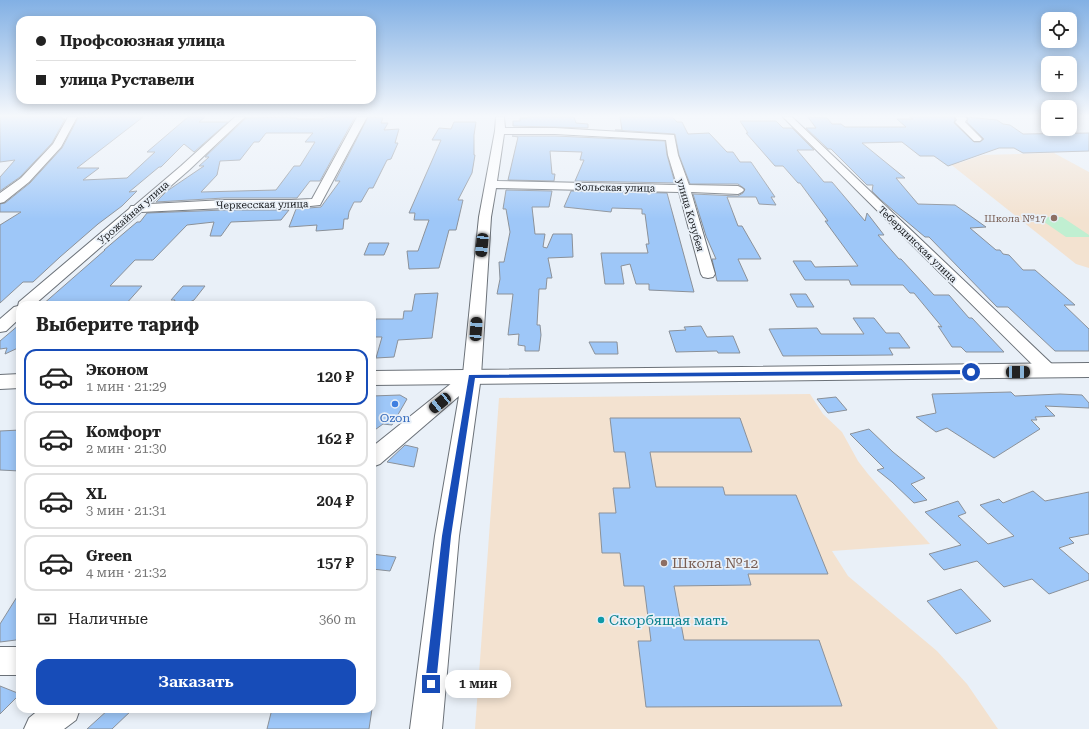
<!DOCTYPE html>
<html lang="ru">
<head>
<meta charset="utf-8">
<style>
	:root { --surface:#fff; --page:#f2f2f2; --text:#222; --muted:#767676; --line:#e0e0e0; --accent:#174cb8 }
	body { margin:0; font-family:"Roboto Serif",serif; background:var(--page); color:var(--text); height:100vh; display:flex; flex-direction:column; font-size:15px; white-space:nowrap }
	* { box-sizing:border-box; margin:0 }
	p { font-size:13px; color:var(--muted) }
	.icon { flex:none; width:22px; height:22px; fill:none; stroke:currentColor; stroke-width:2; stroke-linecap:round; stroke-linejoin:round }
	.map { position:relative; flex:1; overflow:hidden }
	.drawer { position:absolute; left:16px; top:301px; width:360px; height:412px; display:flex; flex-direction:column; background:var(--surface); border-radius:12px; box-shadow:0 2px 10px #0003 }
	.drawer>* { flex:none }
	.banner { position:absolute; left:16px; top:16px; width:360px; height:88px; border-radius:12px; box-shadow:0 2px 10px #0003; display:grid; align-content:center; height:88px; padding:0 20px; background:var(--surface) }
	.controls { position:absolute; left:1041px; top:12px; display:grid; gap:8px }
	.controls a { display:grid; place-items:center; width:36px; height:36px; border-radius:8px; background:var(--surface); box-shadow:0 2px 10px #0003; font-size:20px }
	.end { position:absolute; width:18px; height:18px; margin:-9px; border:5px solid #174cb8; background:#fff; box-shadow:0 0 0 2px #fff }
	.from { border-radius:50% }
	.bubble { position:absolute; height:28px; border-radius:12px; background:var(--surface); box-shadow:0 2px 10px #0003; font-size:13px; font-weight:600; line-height:28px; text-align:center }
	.car { position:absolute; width:12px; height:24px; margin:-12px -6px; border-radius:5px; box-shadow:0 0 3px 1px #0007; background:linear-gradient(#222 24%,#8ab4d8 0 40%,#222 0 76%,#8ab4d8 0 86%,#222 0) }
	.banner b { display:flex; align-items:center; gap:14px; height:38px; font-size:15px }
	.banner b+b { border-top:1px solid var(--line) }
	.banner i { width:10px; height:10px; background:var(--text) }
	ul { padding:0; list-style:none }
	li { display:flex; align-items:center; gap:12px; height:56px; margin:0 8px 6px; padding:0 12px; border:2px solid var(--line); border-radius:12px }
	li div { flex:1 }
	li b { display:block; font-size:15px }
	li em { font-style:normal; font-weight:600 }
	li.selected { border-color:var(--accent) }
	li>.icon { width:36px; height:36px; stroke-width:1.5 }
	h2 { padding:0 20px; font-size:18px; line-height:48px }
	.pay { display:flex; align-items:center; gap:10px; height:44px; padding:0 20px; font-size:15px }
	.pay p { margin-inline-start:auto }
	.button { display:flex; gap:8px; margin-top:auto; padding:8px 20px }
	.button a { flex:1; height:46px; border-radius:12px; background:var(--accent); color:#fff; font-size:16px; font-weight:600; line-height:46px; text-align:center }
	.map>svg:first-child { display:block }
</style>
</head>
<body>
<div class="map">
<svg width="1089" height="729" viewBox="0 0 1089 729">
	<rect width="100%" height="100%" fill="#e9f0f8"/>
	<path fill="#f3e2d0" d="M1054,153L1089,172V268L1076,264L949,163H959L983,155Z
		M810,394L823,414L842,432L858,461L868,474L930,544L832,551L848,576L937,651L967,684L998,729H475L499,398Z"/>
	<path fill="#c0efd1" d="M1037,217H1062L1089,235V237H1066Z"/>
	<path fill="#9ec7f8" stroke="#8b9199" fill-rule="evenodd" d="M0,117H62V119H65L52,143L20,177L0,191V177L15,160L0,162Z
		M89,117H143L77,168H99L83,180L127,178L155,152H147L188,117H205L199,122H228L194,152L184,144L161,167H159L129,192L137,191L122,206L98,224L60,257L33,282H23L0,303V225L21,212H0V204L5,203L30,183L62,148L78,118Z
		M291,117L290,118H297V119H323L325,117H355L320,181H310L297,198H224L156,202L167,191L204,166H199L209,157H205L246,118ZM266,133H313L305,142H315L300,166H294L276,190L201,192L217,175L220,161L240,160L254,142H259Z
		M368,117L383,118L381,123H388L384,130L399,129L395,143H398L391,159L387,160L373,188H369L361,202H354L349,212L348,219H344L343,229L316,231L317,225L289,227L296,209L321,207L340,181H335Z
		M527,117H574L576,123L588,124V128L513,126V121H520V118H527Z
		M620,117H672L677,122H682L688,134L709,133L727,152H733L740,162H751L775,197H771L776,205L759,204L756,197H727L738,226H742L761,259H738L748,281H717L712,259H716L706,236L693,194L738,196L743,193L745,189L738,184H690L679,155L675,134L615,130H622Z
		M808,117L827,118L832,124H841L845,127H906L897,119H913L909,117H954L955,120L954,123L974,142H980L984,139L967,122L968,119L967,117L997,120L1003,124L1010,125L1023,134L1089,133V151L1023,153L1014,148H999L948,166L934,156H920L902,142L862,143L905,178H896L918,204L955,205L986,227L970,228L996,250H1000L1003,254L1009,255L1023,270H1035L1075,305H1064L1089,329V351H1055L1008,307H997L929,237H925L881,200L872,191L873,185H867L831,149H828L806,128H816Z
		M740,121H776L783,128H792L814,150H797L824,182H832L865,221L867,213L884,235H878L899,259H901L934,295H949L969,318H972L1004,352H966L961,347H952L938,326L942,327L914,293H910L903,285H851L849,280H805L793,261H811L815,267L858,266L825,221H828L800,183H798L783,166H775L746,133H748Z
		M454,122H476L474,135V155H475L472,173L458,200H463L456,230H449L439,268L409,269L407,251H418L429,220H414L415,213H409L441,140H432L439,128L451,129Z
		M512,136H555L665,141L667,155L675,183L575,181L584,160H580L582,152L550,151L552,174H555L554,181L508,180L518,137Z
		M506,190L552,191L549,207H532L535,234H545L543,247L547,248L553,234H572L573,257L548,258L552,278H547L546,289H539L537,325H540L541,335L539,351H525V346L518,345L519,334L508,335L513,294H497L500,279L499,262H504L510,232L506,209H503Z
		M571,191L667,193L694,292L649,290V284H636L630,264L621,266L624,284H605L601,253H648L646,244H649L645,214H642V209L612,208L611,212L564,207Z
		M224,210H289L281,220L231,222L221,236H210L214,222L187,225L153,260H135L110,286H142L125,305H42L105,250H104L137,222H140L147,213Z
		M369,243H389L384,255H364Z
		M183,286H205L194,300L190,302H174L175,300H171Z
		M438,293L432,338L398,340L394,357L376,358L382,337H372V323H375L376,319H403L404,311H412L415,294Z
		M790,294H806L814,307H797Z
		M853,318H874L886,333H899L910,348H889L893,355L783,356L769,329L817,328L821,334H864Z
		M20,324V347L5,354L7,348L0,349V341Z
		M701,326L707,337L733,336L740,353H718L717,351L676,352L669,331L686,330L684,327Z
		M589,342H617L618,354H595Z
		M1011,392L1015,396L1060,394L1082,395L1089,403V408L1045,406L1055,416L1035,417L1037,420H1031L1040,429L994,458L947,428L936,432L916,417L936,413L932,394Z
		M400,395L407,399L392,425L383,424L372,432V396Z
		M836,397L847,410L828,413L817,399Z
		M610,418H740L752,452H650L656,487H723L725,495H796L828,574H748L751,585L674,586L684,640H819L842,706L646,707L638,641H651L644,586H624L620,553H602L599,513H616L613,488H630L625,452H614Z
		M869,429L893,452L925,478L911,484L927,500L914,503L892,482L877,470L884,468L850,434Z
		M20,430V471L0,470V431Z
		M405,445L418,448L414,467L387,462Z
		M1033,491L1045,501L1089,492V534L1069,538L1074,543L1059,548L1089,574V580L1049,594L1032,579L1004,587L977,561L944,570L929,554L961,545L925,512L958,501L966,513L958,516L988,544L1014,536L980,505L999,499L1003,503Z
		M372,554L396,557L390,571L372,569Z
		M961,589L991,621L956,634L927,601Z
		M20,592V634L16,640L0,642V624Z
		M0,686L20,694L0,714Z
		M109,709H133L112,729H87Z
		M272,709H372L369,729H267Z"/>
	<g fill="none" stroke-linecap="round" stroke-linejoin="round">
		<defs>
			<path id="minor" d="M68,117H77L61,147L29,182L4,202L0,203V193L21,178L53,144Z
				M235,117H245L189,170L150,204L224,200H291L312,199L357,117H367L320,205L291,208H224L141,212L34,305H20V318L6,331L0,332V319L14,307L18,306L19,302L129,209L131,206H134L181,166Z
				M496,117H504L505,128H555L674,135L678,155L689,185L738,186L742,188L744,190L742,192L738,194L691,192L715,274L713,277L708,278L703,277L701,274L679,192L496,188L491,217L481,376L459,536L442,729H410L435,536L459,396L380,464L372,467V447L463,374L479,217L495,131ZM504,134H555L666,140L668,155L677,185L497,181Z
				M783,117H792L1055,367L1058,371L1055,375L1049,377L1043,375Z
				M955,117H965L967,119L965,122L982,139L980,141H974L955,122L957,120Z
				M0,647H20V675H0Z
				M40,709H80L76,720L64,729H24L29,718Z"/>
			<path id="tertiary" d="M1089,363V377L372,385V371Z
				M20,374V388L0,389V375Z"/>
		</defs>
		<use href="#minor" stroke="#6b7178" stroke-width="2"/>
		<use href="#tertiary" stroke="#6b7178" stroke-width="2"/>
		<use href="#minor" fill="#fff" fill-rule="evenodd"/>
		<use href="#tertiary" fill="#fff" fill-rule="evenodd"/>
	</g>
	<linearGradient id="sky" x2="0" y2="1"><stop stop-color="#82b0e4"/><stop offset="0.53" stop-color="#f5f8fc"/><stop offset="1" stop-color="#f5f8fc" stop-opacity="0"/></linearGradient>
	<rect width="1089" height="219" fill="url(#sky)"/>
	<path fill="#174cb8" d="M971,370L974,372L973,374L475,378L451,536L436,684L434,688L431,689L427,688L425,684L442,536L469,375Z"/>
	<g fill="#8d6e63" stroke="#e9f0f8" stroke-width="1.5">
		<circle cx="1054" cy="218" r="4"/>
		<circle cx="664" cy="563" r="4"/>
	</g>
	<circle fill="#3f7fe0" stroke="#e9f0f8" stroke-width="1.5" cx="395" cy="404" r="4"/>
	<circle fill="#0f9aa8" stroke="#e9f0f8" stroke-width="1.5" cx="601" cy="620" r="4"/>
	<g text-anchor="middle" stroke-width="3.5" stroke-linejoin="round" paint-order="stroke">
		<g font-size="10" fill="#141619" stroke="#e9f0f8">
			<text transform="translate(615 187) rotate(1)" y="4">Зольская улица</text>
			<text transform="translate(262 204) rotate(-1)" y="4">Черкесская улица</text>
			<text transform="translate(133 212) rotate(-41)" y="4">Урожайная улица</text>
			<text transform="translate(691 215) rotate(74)" y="4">улица Кочубея</text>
			<text transform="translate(918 244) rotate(44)" y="4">Тебердинская улица</text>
		</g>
		<g font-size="10" fill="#785e54" stroke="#e9f0f8" text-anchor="end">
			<text x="1046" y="222">Школа №17</text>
		</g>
		<g font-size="12" fill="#366cbe" stroke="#e9f0f8">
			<text x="395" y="422">Ozon</text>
		</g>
		<g font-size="14" fill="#785e54" stroke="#e9f0f8" text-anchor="start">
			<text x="672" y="568">Школа №12</text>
		</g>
		<g font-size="14" fill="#0d838f" stroke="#e9f0f8" text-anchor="start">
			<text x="609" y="625">Скорбящая мать</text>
		</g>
	</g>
</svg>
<div class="controls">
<a><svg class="icon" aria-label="locate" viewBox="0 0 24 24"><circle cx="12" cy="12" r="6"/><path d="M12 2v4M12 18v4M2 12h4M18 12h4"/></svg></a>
<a>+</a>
<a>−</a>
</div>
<i class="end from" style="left:971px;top:372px"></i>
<i class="end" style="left:431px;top:684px"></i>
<div class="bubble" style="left:445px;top:670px;width:66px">1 мин</div>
<i class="car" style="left:482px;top:245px;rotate:186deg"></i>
<i class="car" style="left:476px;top:329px;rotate:4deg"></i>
<i class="car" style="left:1018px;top:372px;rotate:89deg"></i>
<i class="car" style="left:440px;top:403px;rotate:231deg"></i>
<div class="banner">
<b><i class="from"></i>Профсоюзная улица</b>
<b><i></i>улица Руставели</b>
</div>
<section class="drawer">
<h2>Выберите тариф</h2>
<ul>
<li class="selected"><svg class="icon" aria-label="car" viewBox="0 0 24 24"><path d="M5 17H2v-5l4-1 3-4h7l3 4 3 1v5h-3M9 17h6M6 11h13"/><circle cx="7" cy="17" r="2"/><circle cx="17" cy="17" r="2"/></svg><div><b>Эконом</b><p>1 мин · 21:29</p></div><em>120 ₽</em></li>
<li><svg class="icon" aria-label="car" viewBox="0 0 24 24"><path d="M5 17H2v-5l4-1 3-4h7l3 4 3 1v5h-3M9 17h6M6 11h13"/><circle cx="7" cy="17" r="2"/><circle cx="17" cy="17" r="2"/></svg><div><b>Комфорт</b><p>2 мин · 21:30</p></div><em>162 ₽</em></li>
<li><svg class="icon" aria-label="car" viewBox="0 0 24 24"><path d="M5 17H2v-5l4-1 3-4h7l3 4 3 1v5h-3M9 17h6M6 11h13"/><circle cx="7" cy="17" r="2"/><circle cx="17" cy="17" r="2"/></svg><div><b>XL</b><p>3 мин · 21:31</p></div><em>204 ₽</em></li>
<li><svg class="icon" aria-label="car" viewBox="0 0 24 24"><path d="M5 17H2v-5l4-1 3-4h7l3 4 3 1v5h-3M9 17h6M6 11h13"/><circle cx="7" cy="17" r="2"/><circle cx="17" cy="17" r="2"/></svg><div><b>Green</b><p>4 мин · 21:32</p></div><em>157 ₽</em></li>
</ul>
<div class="pay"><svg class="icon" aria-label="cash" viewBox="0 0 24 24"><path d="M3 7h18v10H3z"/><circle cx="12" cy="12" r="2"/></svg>Наличные<p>360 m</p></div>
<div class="button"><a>Заказать</a></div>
</section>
</div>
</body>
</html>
